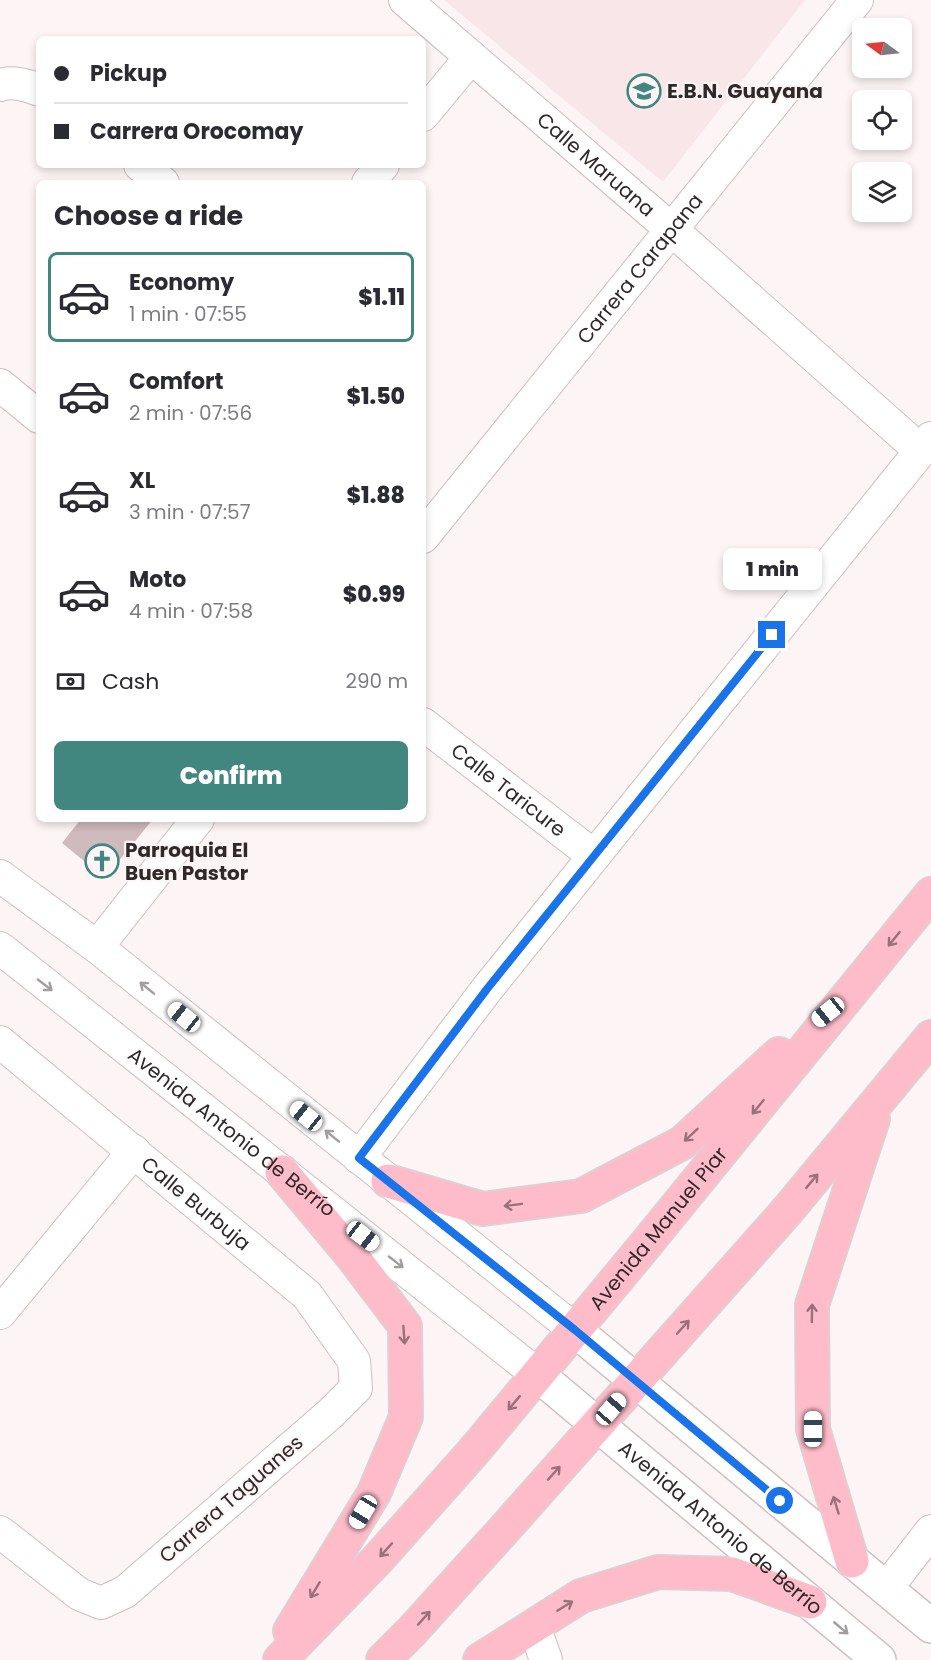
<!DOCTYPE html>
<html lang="en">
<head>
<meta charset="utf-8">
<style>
	:root { --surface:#fff; --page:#f7f7f7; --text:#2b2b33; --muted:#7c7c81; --line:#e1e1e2; --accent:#418780 }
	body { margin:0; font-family:Poppins,sans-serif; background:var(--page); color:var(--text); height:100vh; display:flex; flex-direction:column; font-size:22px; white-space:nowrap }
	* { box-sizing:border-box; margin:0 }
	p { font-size:20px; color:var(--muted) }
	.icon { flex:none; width:33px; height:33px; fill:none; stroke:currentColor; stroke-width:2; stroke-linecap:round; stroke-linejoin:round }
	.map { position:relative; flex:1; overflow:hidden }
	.details { position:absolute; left:36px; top:180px; width:390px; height:642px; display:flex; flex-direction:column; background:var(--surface); border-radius:9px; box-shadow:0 3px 9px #0003 }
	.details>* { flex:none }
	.banner { position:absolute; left:36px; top:36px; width:390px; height:132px; border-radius:9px; box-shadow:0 3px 9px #0003; display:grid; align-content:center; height:132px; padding:0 18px; background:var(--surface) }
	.needle { width:39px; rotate:285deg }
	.buttons { position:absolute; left:852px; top:18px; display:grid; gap:12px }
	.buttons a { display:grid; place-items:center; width:60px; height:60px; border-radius:9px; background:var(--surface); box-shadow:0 3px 9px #0003; font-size:30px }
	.end { position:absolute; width:27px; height:27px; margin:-14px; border:8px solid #1a73e8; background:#fff; box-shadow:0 0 0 3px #fff }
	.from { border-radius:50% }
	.bubble { position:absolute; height:42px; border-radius:9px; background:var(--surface); box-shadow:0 3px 9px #0003; font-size:20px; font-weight:800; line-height:42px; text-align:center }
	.car { position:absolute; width:18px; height:36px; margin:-18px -9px; border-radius:8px; box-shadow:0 0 4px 2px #0007; background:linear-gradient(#fff 24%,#345 0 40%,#fff 0 76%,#345 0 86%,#fff 0) }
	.banner b { display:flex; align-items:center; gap:21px; height:57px; font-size:22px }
	.banner b+b { border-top:2px solid var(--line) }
	.banner i { width:15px; height:15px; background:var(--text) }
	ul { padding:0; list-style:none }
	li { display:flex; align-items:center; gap:18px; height:90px; margin:0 12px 9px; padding:0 6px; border:3px solid transparent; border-radius:9px }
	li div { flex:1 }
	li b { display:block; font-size:22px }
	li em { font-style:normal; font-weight:800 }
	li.selected { border-color:var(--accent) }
	li>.icon { width:54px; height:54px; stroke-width:1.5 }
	h2 { padding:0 18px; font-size:27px; line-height:72px }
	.pay { display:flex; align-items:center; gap:15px; height:66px; padding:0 18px; font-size:22px }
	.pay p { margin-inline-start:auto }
	.button { display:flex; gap:12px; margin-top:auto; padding:12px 18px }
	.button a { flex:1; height:69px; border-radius:9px; background:var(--accent); color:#fff; font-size:24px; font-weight:800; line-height:69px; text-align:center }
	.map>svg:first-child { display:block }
</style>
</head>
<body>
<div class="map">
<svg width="931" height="1660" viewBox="0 0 931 1660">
	<rect width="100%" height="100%" fill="#fdf4f6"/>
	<path fill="#f8e6e9" d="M444,0H805L663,182Z"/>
	<path fill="#cfbabe" d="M81,819H153L105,878L62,843Z"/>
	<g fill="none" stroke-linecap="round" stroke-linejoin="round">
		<defs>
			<g id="minor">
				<path id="s1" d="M405,0L672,230L921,451"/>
				<path d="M0,85C12,81 28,85 39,90"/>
				<path d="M423,115L471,57"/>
				<path d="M140,165L163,183"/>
				<path d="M368,183L383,165"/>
				<path d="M0,385L39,417"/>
				<path id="s2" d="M423,537L857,0"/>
				<path id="s3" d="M423,724L594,856"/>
				<path d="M0,876L97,947L575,1330"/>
				<path d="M97,947L198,819"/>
				<path id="s4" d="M0,948L538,1375"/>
				<path id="s5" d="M0,1042L307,1295L354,1361L356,1388L331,1413L125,1592L101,1603L79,1594L0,1532"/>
				<path d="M359,1158L487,989L931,438"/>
				<path d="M0,1313L134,1151"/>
				<path d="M886,1589L931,1531"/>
				<path d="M534,1626L546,1660"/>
			</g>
			<g id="tertiary">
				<path d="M575,1330L931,1626"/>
				<path id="s6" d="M538,1375L879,1660"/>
			</g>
			<g id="trunk">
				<path d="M282,1172L352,1256L405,1326L406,1417L374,1493L290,1631"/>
				<path d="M388,1181L483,1209L581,1196L682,1143L779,1054"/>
				<path d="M852,1561L813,1429L812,1305L873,1119"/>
				<path id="s7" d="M280,1660L377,1560L474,1451L642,1249L931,894"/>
				<path d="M383,1660L412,1631L501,1533L787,1211L931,1037"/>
				<path d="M480,1660L581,1596L658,1572L732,1574L810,1602"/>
			</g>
		</defs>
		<use href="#minor" stroke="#d1bdc0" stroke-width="34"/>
		<use href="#tertiary" stroke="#d1bdc0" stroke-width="36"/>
		<use href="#trunk" stroke="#d6d4d4" stroke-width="36"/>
		<use href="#minor" stroke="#fff" stroke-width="32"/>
		<use href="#tertiary" stroke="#fff" stroke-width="33"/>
		<use href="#trunk" stroke="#febcca" stroke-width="33"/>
	</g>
	<defs><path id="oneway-shaft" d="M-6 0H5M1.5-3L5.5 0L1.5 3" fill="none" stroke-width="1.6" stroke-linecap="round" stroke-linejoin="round" transform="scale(1.5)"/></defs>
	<g stroke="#97727a">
		<use href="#oneway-shaft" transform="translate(894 939) rotate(129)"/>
		<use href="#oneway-shaft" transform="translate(758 1107) rotate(129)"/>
		<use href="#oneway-shaft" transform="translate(691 1135) rotate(137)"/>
		<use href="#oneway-shaft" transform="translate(812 1181) rotate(-50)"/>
		<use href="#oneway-shaft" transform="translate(513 1205) rotate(173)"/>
		<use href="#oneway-shaft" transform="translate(812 1313) rotate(-89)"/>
		<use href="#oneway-shaft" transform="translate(683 1327) rotate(-48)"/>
		<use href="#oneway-shaft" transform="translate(404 1335) rotate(86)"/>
		<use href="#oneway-shaft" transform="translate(514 1403) rotate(130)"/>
		<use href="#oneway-shaft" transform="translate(554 1473) rotate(-48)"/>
		<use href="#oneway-shaft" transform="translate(836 1505) rotate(-107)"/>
		<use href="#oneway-shaft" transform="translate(386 1550) rotate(132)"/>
		<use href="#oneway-shaft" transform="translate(315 1590) rotate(121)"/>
		<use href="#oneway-shaft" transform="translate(565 1606) rotate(-32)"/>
		<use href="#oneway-shaft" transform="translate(424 1618) rotate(-48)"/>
	</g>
	<g stroke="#a29e9f">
		<use href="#oneway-shaft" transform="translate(45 985) rotate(38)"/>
		<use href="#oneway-shaft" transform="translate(147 988) rotate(-141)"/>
		<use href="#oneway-shaft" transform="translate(332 1136) rotate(-141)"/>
		<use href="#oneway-shaft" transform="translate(396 1262) rotate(38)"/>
		<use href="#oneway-shaft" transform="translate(841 1628) rotate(40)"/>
	</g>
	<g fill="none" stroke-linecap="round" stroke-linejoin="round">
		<path stroke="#1a73e8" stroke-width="8" d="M772,635L487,989L359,1158L575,1330L780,1501"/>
	</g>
	<defs>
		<symbol id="school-ring" viewBox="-11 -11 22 22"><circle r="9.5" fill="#fdf4f6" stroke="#418780" stroke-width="1.5"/><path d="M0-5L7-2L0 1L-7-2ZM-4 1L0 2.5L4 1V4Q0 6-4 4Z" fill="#418780"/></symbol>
		<symbol id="church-ring" viewBox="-11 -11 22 22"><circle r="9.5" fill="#fdf4f6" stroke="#418780" stroke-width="1.5"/><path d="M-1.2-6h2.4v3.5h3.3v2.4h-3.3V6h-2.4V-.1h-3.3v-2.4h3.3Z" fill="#418780"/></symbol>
	</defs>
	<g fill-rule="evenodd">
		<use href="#school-ring" x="625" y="72" width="38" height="38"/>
		<use href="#church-ring" x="83" y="842" width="38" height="38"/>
	</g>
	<g text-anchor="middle" stroke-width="4.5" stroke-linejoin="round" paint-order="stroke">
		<g font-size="20" font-weight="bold" fill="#302829" stroke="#fdf4f6" text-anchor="start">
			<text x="667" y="98">E.B.N. Guayana</text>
			<text x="125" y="857">Parroquia El<tspan x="125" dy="23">Buen Pastor</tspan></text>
		</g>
		<g font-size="20" fill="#302829" stroke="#fdf4f6">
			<text dy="7" stroke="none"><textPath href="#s1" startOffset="252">Calle Maruana</textPath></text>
			<text dy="7" stroke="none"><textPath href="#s2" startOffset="345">Carrera Carapana</textPath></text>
			<text dy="7" stroke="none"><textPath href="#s3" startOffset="108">Calle Taricure</textPath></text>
			<text dy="7" stroke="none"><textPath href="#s4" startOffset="296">Avenida Antonio de Berrío</textPath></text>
			<text dy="7" stroke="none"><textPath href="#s5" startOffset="254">Calle Burbuja</textPath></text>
			<text dy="7" stroke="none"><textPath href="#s7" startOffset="574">Avenida Manuel Piar</textPath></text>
			<text transform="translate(231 1499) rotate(-41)" y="7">Carrera Taguanes</text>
			<text dy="7" stroke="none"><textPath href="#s6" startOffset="238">Avenida Antonio de Berrío</textPath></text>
		</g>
	</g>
</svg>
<div class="buttons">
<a><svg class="needle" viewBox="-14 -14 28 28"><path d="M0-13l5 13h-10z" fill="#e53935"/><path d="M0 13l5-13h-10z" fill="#7c7c81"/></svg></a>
<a><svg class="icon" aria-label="locate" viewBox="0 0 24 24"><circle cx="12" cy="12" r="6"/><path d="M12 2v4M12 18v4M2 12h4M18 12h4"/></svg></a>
<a><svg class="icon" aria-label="layers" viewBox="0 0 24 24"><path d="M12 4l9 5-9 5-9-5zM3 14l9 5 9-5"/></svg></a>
</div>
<i class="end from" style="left:780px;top:1501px"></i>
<i class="end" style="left:772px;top:635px"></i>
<div class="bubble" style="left:723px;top:548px;width:99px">1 min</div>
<i class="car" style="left:828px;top:1012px;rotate:231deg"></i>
<i class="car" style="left:184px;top:1017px;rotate:309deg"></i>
<i class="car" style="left:306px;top:1116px;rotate:309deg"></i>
<i class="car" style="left:363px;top:1236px;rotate:128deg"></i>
<i class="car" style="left:611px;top:1409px;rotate:41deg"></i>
<i class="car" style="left:813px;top:1429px;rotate:0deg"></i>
<i class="car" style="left:363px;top:1512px;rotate:211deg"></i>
<div class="banner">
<b><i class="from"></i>Pickup</b>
<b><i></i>Carrera Orocomay</b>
</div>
<section class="details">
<h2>Choose a ride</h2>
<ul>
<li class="selected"><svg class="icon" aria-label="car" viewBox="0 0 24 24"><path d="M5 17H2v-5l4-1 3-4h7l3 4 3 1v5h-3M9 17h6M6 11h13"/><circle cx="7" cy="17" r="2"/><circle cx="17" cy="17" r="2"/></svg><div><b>Economy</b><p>1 min · 07:55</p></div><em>$1.11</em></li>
<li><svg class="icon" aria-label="car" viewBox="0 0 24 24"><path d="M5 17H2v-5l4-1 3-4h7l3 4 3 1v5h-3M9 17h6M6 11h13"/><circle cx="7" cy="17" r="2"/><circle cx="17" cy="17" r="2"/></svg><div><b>Comfort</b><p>2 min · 07:56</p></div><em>$1.50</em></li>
<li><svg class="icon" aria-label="car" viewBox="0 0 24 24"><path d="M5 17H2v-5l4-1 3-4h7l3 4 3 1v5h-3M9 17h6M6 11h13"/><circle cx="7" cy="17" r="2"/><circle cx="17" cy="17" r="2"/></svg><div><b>XL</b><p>3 min · 07:57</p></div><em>$1.88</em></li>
<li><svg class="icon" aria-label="car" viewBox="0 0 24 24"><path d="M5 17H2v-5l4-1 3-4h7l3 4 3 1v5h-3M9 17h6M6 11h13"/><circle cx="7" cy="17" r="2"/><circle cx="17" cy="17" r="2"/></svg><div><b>Moto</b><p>4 min · 07:58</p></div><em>$0.99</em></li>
</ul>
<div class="pay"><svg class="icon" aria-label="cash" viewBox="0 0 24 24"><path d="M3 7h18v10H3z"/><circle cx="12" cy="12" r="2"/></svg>Cash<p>290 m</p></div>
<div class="button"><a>Confirm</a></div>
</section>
</div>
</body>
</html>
